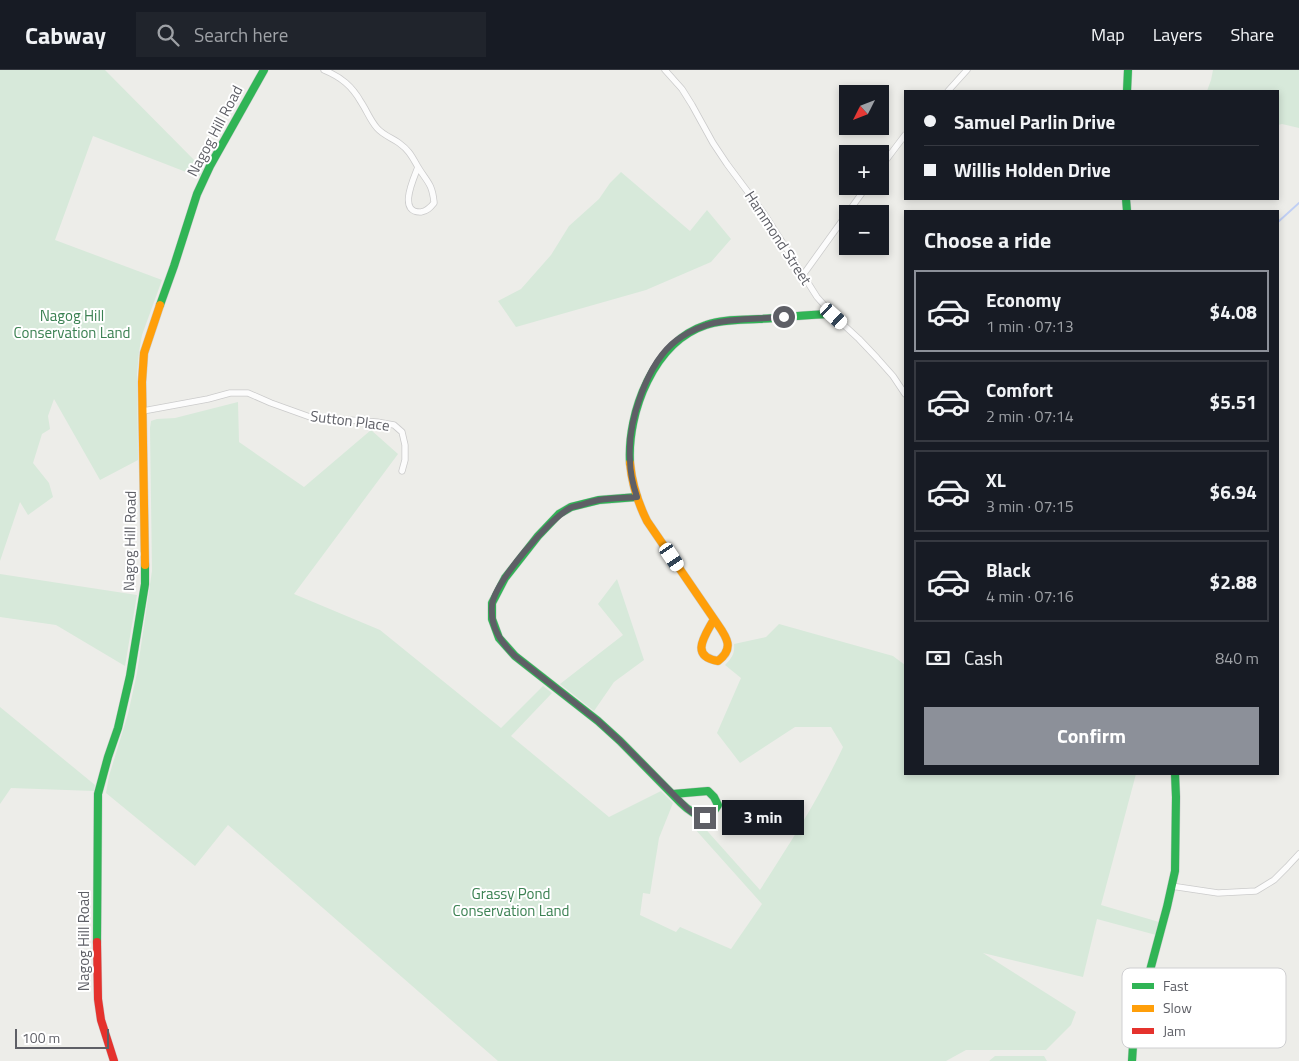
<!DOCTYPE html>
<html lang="en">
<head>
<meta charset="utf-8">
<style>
	:root { --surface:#171b24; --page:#20242c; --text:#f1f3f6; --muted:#9ea1a6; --line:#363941; --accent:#8c9099 }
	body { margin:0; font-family:"Titillium Web",sans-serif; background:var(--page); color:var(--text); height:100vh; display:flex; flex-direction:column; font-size:19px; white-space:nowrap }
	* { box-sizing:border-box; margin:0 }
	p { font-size:16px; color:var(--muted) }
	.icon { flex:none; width:28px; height:28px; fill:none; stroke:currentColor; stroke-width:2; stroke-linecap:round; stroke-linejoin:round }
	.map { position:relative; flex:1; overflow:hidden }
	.side { position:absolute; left:904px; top:140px; width:375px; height:565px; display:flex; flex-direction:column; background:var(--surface); border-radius:0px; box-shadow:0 2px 8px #0003 }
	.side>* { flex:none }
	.banner { position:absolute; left:904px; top:20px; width:375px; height:110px; border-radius:0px; box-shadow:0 2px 8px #0003; display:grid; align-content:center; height:110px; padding:0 20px; background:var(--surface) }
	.needle { width:32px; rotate:228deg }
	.fabs { position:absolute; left:839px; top:15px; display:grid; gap:10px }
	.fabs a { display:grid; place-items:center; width:50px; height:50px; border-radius:0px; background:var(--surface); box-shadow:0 2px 8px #0003; font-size:25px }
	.scale { position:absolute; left:15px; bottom:12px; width:94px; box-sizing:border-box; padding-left:5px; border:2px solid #5e5f66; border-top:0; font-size:14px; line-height:18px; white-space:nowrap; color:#5e5f66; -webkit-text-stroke:4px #fff; paint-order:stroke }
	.end { position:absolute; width:22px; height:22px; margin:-11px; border:6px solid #5e5f66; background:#fff; box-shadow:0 0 0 2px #fff }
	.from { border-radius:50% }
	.bubble { position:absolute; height:35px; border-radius:0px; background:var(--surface); box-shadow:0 2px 8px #0003; font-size:16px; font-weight:700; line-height:35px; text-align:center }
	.car { position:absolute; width:15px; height:30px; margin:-15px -8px; border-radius:6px; box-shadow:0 0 4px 1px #0007; background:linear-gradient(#fff 24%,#345 0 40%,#fff 0 76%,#345 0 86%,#fff 0) }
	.banner b { display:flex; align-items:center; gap:18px; height:48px; font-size:19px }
	.banner b+b { border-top:1px solid var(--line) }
	.banner i { width:12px; height:12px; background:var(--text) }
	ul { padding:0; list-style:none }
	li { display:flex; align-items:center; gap:15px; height:82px; margin:0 10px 8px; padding:0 10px; border:2px solid var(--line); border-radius:0px }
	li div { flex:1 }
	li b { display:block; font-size:19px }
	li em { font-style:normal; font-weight:700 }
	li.current { border-color:var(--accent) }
	li>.icon { width:45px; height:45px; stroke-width:1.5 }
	h2 { padding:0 20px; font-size:22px; line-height:60px }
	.pay { display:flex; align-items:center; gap:12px; height:55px; padding:0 20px; font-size:19px }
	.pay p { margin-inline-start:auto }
	.action { display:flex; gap:10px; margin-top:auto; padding:10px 20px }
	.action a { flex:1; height:58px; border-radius:0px; background:var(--accent); color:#fff; font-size:20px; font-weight:700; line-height:58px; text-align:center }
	header { display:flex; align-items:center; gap:30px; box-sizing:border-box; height:70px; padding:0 25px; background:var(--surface); border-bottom:1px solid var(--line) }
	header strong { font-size:24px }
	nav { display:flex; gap:28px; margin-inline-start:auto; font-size:18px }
	.search { width:350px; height:45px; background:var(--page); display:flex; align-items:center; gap:12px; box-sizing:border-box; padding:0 18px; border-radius:0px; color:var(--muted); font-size:19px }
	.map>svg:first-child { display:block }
</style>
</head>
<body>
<header>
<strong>Cabway</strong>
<div class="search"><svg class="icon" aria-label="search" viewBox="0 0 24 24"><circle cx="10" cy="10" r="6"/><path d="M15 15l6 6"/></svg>Search here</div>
<nav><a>Map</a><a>Layers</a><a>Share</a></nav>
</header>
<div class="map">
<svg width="1299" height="991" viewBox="0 0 1299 991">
	<rect width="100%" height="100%" fill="#edede9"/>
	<path fill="#d7e9da" d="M0,0H105L203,99L199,107L93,66L55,170L162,210L142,265L139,282L137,304L138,390L100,410L54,329L48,346L50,359L42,364L33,393L49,413L53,427L28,445L20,432L0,491Z
		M1213,0H1299V58L1282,54L1278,55V21H1207L1211,10Z
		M621,102L690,161L707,140L731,169L711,192L646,220L516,257L498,231L521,219L551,185L569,156L599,129L610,113Z
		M238,332L239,372L304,417L371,360L398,384L294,524L380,560L501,658L543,616L552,623L511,666L609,747L661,721L673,733L659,768L650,824L643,823L640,845L676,862L680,857L731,879L762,834L694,758L697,753L701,754L760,820C790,773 820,727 843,677L831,657H795L740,693L717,663L741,608L725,595C732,588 735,583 734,574L766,567L779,554L893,586L905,595V704H1136L1101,835L1159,852L1156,865L1097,849L1083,907L983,883L1076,942L1071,955L1046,980H966L946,991H498L228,755L195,796L106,723L109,706L128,644L137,603L152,501L150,358L151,351L157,349L175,348Z
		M0,504L137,525L125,596L56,555L0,547Z
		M617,509L644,590L614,612L594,641L560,614L623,565L598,534Z
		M0,637L95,715L94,721L11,718L0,734Z
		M995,986H1044L1047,991H989Z"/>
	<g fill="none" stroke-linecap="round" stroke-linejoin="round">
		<path stroke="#c0cff4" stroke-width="2" d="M1278,152L1299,133"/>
		<defs>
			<path id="street" d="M324,0C341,7 352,16 361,32C367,41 370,50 377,58C383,65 392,68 399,73C410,81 412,87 418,97C427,112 432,113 434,132V133C430,138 427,141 421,142C397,143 414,108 418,97
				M665,0L682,19L692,35L713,73L727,94L765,145L817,227L834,246L859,269L877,288L893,306L905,324
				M948,21L967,0
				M880,98L905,65
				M803,205L867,116
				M143,341L208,329L230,323H248L271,333L310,347L377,352L394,355L402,362L405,375V390L402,401
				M1171,816L1218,823L1256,821L1274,810L1287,797L1299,784"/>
			<path id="fast" d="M1127,21L1128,0
				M1126,129L1127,141
				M160,235L174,196L197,124L210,96L264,0
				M630,393C627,342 654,272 706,255C723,249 742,250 759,249C784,248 808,244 832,244
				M637,427L599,430L571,437L559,444L538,466L505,508L492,533V549L499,568L515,586L598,651L620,671L681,733C688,740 695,745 705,748L712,744L718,735L714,727L708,721L673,724
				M97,872L98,724L108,687L118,658L130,606L145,514V495
				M1132,991L1134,960L1167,837L1175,801L1176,727L1175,704"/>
			<path id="slow" d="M630,393C632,414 638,433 647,451L714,549C705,566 689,586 718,591C737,577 724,564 714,549
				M145,495L142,312L144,283L160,235"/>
			<path id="jam" d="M97,872L98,929L101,950L114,991"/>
		</defs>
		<use href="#street" stroke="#cbcbcb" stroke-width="7"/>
		<use href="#fast" stroke="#cacbcb" stroke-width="9"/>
		<use href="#slow" stroke="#cacbcb" stroke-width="9"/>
		<use href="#jam" stroke="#cacbcb" stroke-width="9"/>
		<use href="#street" stroke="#fcfcfc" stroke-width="5.5"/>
		<use href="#fast" stroke="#30b455" stroke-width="8"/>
		<use href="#slow" stroke="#ff9f0a" stroke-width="8"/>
		<use href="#jam" stroke="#e5322d" stroke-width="8"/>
	</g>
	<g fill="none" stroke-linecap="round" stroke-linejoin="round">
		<path stroke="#5e5f66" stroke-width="6" d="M705,748L698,747L689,740L620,671L598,651L515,586C500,571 490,557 492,535C495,512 549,449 570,438C573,436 577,436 581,435C587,433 593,431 599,430C612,428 625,428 637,427C633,415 630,403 630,390C627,353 647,292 677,270C684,265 693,260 701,257C722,248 760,249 784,247"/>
	</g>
	<g text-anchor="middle" stroke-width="4" stroke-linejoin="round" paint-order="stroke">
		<g font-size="15" fill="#5e5f66" stroke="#fff">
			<text transform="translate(215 61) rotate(-62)" y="5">Nagog Hill Road</text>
			<text transform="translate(778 168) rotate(57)" y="5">Hammond Street</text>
			<text transform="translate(350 351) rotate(7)" y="5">Sutton Place</text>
			<text transform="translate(130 471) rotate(-89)" y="5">Nagog Hill Road</text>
			<text transform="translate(84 871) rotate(-90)" y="5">Nagog Hill Road</text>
		</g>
		<g font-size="15" fill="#3b8152" stroke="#fff">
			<text x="72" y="251">Nagog Hill<tspan x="72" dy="17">Conservation Land</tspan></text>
			<text x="511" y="829">Grassy Pond<tspan x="511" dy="17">Conservation Land</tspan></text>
		</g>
	</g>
	<rect x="1122" y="898" width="164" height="80" rx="8" fill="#fff" stroke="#cfcfd1" stroke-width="1"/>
	<rect x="1132" y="913" width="22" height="6" fill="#30b455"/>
	<rect x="1132" y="935" width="22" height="7" fill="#ff9f0a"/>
	<rect x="1132" y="958" width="22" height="6" fill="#e5322d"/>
	<g font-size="14" fill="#5e5f66">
		<text x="1163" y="921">Fast</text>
		<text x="1163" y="943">Slow</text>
		<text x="1163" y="966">Jam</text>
	</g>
</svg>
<div class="fabs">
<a><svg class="needle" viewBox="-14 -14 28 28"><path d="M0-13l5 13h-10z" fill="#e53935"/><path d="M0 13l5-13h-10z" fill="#9ea1a6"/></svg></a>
<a>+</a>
<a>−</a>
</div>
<div class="scale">100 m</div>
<i class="end from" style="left:784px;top:247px"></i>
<i class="end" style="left:705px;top:748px"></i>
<div class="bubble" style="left:722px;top:730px;width:82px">3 min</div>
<i class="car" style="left:834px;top:246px;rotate:132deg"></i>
<i class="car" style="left:672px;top:487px;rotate:146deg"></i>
<div class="banner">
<b><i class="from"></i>Samuel Parlin Drive</b>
<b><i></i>Willis Holden Drive</b>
</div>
<section class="side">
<h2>Choose a ride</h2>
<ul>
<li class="current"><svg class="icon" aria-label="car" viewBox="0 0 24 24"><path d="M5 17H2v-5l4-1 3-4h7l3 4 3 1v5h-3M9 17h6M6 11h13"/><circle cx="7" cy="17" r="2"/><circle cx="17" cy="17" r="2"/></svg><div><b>Economy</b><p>1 min · 07:13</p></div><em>$4.08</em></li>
<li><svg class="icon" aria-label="car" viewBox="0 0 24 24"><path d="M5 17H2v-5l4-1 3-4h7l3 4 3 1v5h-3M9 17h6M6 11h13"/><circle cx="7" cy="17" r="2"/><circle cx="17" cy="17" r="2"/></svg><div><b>Comfort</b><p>2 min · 07:14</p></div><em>$5.51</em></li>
<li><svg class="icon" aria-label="car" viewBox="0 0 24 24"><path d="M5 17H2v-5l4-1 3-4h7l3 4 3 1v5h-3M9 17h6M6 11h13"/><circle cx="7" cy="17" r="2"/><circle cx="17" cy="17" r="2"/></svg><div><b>XL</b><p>3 min · 07:15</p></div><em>$6.94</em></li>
<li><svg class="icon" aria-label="car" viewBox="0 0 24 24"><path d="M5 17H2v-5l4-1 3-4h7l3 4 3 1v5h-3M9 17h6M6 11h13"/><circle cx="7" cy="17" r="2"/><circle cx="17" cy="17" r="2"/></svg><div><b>Black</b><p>4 min · 07:16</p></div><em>$2.88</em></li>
</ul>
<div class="pay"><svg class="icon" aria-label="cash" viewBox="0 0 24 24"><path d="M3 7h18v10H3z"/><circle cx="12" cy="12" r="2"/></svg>Cash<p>840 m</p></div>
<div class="action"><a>Confirm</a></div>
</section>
</div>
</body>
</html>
